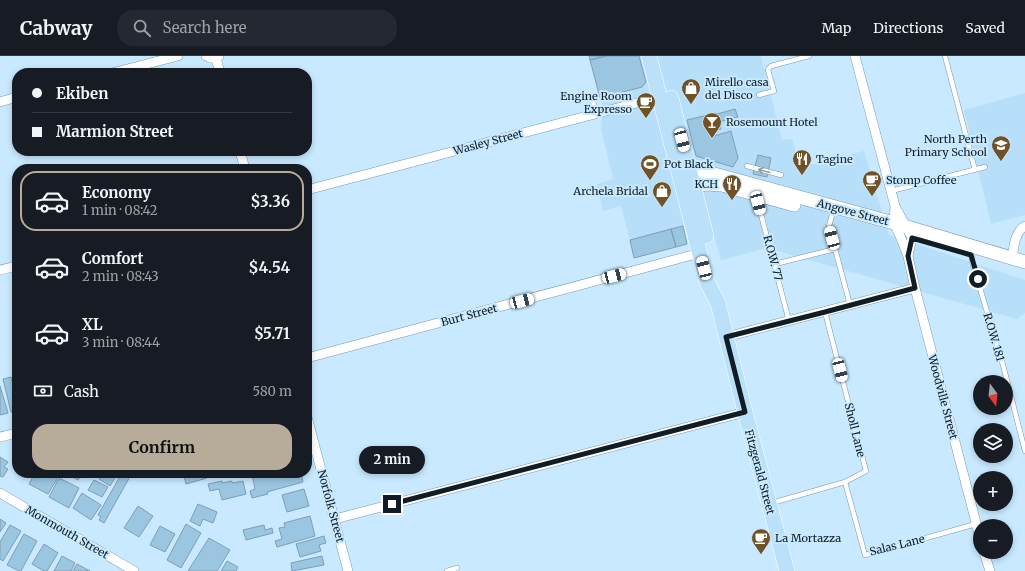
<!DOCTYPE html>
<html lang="en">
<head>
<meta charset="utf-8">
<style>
	:root { --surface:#171b24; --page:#242831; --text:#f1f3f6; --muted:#9ea1a6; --line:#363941; --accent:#b7ab99 }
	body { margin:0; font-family:Merriweather,serif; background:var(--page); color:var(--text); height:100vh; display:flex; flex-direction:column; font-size:15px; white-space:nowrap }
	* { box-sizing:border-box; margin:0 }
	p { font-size:13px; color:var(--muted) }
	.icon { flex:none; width:22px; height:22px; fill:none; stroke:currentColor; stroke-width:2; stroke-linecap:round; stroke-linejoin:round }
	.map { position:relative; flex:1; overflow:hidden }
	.drawer { position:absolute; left:12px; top:108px; width:300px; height:314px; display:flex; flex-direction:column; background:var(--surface); border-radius:16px; box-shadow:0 2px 6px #0003 }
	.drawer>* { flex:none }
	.hud { position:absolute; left:12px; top:12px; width:300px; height:88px; border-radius:16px; box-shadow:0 2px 6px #0003; display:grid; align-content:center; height:88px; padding:0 20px; background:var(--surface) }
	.needle { width:26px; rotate:165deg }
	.fabs { position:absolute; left:973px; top:319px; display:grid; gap:8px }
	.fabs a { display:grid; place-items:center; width:40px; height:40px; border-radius:50%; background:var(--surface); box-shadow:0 2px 6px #0003; font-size:20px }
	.end { position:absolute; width:18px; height:18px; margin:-9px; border:5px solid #111d25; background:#fff; box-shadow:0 0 0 2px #fff }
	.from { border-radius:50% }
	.bubble { position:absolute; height:28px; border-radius:14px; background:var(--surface); box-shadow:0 2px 6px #0003; font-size:13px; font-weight:700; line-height:28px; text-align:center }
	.car { position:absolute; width:12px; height:24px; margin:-12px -6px; border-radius:5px; box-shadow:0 0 3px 1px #0007; background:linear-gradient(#fff 24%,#345 0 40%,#fff 0 76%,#345 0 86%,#fff 0) }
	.hud b { display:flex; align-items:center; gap:14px; height:38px; font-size:15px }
	.hud b+b { border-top:1px solid var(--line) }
	.hud i { width:10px; height:10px; background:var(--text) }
	ul { padding:7px 0 0; list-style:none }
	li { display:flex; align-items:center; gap:12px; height:60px; margin:0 8px 6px; padding:0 12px; border:2px solid transparent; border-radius:16px }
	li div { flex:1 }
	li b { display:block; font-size:15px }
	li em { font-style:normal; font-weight:700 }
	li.current { border-color:var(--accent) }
	li>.icon { width:36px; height:36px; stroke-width:1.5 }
	.pay { display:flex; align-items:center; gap:10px; height:44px; padding:0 20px; font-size:15px }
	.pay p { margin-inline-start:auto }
	.button { display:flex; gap:8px; margin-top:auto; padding:8px 20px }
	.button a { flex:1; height:46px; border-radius:16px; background:var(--accent); color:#111; font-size:16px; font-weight:700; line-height:46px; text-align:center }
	header { display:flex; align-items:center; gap:24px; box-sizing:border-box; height:56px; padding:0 20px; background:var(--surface); border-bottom:1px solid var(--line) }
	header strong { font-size:19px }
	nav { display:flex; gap:22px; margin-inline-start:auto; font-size:14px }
	.search { width:280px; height:36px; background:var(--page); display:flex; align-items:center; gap:10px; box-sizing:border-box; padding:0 14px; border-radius:16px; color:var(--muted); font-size:15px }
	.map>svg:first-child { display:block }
</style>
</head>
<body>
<header>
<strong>Cabway</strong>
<div class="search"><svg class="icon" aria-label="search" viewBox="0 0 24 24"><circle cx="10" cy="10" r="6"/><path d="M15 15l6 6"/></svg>Search here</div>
<nav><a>Map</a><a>Directions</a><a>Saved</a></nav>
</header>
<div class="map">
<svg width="1025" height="515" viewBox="0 0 1025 515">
	<rect width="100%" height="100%" fill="#c8e9ff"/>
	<path fill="#b7dffa" d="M590,0H761L782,84L792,83L799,107L808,105L809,109L864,95L889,179L1025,224V257L1017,263L767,192L721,204L709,162L683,170L630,184L621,150L603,155L597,128L613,123L601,73L603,48Z
		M1025,37V159L991,168L964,54Z"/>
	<path fill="#9bc6e1" stroke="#7f9eb3" d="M589,0H606L590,4Z
		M606,0H639L646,26L642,31L600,42L590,4Z
		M735,53L738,61L719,66L721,73L713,75L714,80L731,75L738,102L733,111L696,100L687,64L716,57L717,58Z
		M758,99L771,102L767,121L753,118Z
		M683,170L687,188L676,191L671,173Z
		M671,173L676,191L634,202L630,184Z
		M11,321L13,328L17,327V354L11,356L3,323Z
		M0,330L8,357L0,359Z
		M0,401L8,406L4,411L8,413L3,421L0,420Z
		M35,417H47L57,423L48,438L29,428Z
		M65,417H82L78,424Z
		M102,417H118L110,430L99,423Z
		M122,417H132L104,467L99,464L101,461L98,459Z
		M183,417H205L207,422L186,428Z
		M260,417H301L303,426L267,436L268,438L252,442L250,435L255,433L252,419Z
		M59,422L79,432L69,452L49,441Z
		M94,424L108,431L102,441L88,434Z
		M222,425V427L232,425V427L243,425L246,438L222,444L219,433L210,435L208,428Z
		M304,433L309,450L287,456L282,439Z
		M82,437L101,449L91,464L73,452Z
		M198,448L217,456L213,467L203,463L200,470L190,465Z
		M138,450L153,460L139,481L124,472Z
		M310,460L315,480L277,491L275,485L282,483L279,472L285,471L284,467Z
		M0,463L6,467L0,476Z
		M186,468L201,477L181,512L167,504Z
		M10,469L21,475L3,505L0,503V486Z
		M264,469L265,474L272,472L273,477L246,484L243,474Z
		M160,470L175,478L165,496L150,489Z
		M24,478L37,485L21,515H19L7,509Z
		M324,480L326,487L319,489L321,495L300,501L296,488Z
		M209,482L230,494L217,515H188Z
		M44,488L58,497L47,515H44L32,508Z
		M62,500L75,507L71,515H54Z
		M322,500L324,509L292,515L291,507Z
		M227,505L238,511L236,515H221Z
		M77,508L90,515H73Z"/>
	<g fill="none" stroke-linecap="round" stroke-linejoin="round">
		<defs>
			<path id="lane" d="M945,0L975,114
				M759,39L774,35L768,14L769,12L771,10L809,0
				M593,45L596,58
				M747,110L781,119
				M891,135L985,111
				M760,141L758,147L789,265
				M834,151L829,170L850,249
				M970,192L973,209L1003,309L1025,395
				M775,208L835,193
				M845,426L865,499L976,468
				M772,447L845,426L866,415L825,256
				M447,515L457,512"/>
			<path id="street" d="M206,0C210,3 215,3 219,0
				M855,0L895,150L912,182L908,200
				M216,2L220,17
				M112,17L178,0
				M0,46L17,41
				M240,95L245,113
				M307,134L663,40
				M895,150L894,167L901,182L908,200L915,232L980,482
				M1012,203C1014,192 1014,176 1025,170
				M0,214L17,210
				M726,281L915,232
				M307,302L700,197
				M307,361L348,515
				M0,381L17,377
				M0,437L134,515
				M335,463L745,356
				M984,496L990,515"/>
			<path id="secondary" d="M681,119L703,115L894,167L1025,206
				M683,132L706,128L722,129L794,149"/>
			<path id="primary" d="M649,0L707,226L718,247L745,356L787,515
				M671,42L706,180"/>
		</defs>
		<use href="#lane" stroke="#7999ad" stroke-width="5.5"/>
		<use href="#street" stroke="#7999ad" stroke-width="10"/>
		<use href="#secondary" stroke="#7999ad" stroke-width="14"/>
		<use href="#primary" stroke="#fff" stroke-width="16"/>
		<use href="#lane" stroke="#fff" stroke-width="4.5"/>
		<use href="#street" stroke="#fff" stroke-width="9"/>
		<use href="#secondary" stroke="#fff" stroke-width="13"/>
		<use href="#primary" stroke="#bae1f9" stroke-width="15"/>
	</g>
	<defs><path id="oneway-shaft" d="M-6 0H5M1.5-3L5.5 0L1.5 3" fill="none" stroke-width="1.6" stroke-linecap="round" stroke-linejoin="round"/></defs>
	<use stroke="#94999d" href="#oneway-shaft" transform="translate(764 115) rotate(-165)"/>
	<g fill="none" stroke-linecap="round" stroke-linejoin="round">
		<path stroke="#111d25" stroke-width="5" d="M392,448L745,356L726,281L825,256L915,232L908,200L912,182L971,199L978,223"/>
	</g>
	<defs>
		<symbol id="shop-pin" viewBox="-11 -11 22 30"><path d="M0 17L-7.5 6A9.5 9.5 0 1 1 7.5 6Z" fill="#715227" stroke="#c8e9ff"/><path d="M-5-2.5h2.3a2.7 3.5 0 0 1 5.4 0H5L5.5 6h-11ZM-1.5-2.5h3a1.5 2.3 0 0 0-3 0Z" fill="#fff"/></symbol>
		<symbol id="cafe-pin" viewBox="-11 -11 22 30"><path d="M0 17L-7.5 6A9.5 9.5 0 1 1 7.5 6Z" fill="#715227" stroke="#c8e9ff"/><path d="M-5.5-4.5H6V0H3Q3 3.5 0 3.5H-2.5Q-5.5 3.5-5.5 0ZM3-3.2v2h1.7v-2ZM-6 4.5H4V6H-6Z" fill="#fff"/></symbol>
		<symbol id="bar-pin" viewBox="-11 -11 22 30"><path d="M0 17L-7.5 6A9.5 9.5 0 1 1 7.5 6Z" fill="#715227" stroke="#c8e9ff"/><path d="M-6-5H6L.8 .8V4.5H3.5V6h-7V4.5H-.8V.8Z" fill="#fff"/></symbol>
		<symbol id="school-pin" viewBox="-11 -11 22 30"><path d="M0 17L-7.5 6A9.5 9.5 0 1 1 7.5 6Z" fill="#715227" stroke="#c8e9ff"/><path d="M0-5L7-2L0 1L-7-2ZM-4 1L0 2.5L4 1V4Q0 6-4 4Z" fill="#fff"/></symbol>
		<symbol id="restaurant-pin" viewBox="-11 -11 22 30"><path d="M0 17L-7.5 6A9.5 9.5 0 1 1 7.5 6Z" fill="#715227" stroke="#c8e9ff"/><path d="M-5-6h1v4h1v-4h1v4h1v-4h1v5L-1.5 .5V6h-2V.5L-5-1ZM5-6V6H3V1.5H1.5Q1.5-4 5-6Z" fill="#fff"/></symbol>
		<symbol id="stadium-pin" viewBox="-11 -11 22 30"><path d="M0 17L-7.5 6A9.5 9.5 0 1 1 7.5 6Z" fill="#715227" stroke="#c8e9ff"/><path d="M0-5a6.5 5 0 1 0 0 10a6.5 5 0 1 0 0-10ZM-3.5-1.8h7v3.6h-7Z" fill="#fff"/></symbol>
	</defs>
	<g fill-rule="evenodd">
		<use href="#shop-pin" x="680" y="21" width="22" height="30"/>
		<use href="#cafe-pin" x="635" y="35" width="22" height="30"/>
		<use href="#bar-pin" x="701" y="55" width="22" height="30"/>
		<use href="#school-pin" x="990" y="78" width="22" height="30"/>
		<use href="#restaurant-pin" x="791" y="92" width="22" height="30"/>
		<use href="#stadium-pin" x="639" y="97" width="22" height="30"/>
		<use href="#cafe-pin" x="861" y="113" width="22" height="30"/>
		<use href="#restaurant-pin" x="721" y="117" width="22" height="30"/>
		<use href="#shop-pin" x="651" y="124" width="22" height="30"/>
		<use href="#cafe-pin" x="750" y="471" width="22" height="30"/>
	</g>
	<g text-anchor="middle" stroke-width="4" stroke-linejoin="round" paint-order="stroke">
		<g font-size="11" fill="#111d25" stroke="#c8e9ff" text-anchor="start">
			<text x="705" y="30">Mirello casa<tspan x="705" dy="13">del Disco</tspan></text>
			<text x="632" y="44" text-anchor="end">Engine Room<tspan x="632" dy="13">Expresso</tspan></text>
			<text x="726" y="70">Rosemount Hotel</text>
			<text x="987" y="87" text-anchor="end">North Perth<tspan x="987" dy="13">Primary School</tspan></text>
			<text x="816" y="107">Tagine</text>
			<text x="664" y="112">Pot Black</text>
			<text x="886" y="128">Stomp Coffee</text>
			<text x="718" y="132" text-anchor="end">KCH</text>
			<text x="648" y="139" text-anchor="end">Archela Bridal</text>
			<text x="775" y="486">La Mortazza</text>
		</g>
		<g font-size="11" fill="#111d25" stroke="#c8e9ff">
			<text transform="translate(488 86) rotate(-15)" y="4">Wasley Street</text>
			<text transform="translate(853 156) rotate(15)" y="4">Angove Street</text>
			<text transform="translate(773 202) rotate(75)" y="4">R.O.W. 77</text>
			<text transform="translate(469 259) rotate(-15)" y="4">Burt Street</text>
			<text transform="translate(994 281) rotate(74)" y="4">R.O.W. 181</text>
			<text transform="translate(943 341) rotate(75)" y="4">Woodville Street</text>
			<text transform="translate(855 374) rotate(76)" y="4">Sholl Lane</text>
			<text transform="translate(760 416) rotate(75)" y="4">Fitzgerald Street</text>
			<text transform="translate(331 450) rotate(75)" y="4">Norfolk Street</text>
			<text transform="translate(67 476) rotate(30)" y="4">Monmouth Street</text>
			<text transform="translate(897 489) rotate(-14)" y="4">Salas Lane</text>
		</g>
	</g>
</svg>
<div class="fabs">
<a><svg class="needle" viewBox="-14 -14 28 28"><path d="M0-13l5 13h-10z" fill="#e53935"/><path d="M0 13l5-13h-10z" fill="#9ea1a6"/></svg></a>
<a><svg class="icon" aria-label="layers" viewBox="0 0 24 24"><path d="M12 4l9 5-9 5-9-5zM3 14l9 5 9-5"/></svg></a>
<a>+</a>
<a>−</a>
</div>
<i class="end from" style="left:978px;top:223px"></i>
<i class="end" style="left:392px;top:448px"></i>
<div class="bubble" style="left:359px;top:390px;width:66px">2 min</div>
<i class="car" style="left:682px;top:84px;rotate:165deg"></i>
<i class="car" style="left:758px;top:147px;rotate:165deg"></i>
<i class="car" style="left:832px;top:182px;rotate:345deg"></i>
<i class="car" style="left:704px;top:212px;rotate:346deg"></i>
<i class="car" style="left:614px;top:220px;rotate:75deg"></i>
<i class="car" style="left:522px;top:245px;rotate:75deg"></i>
<i class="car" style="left:840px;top:314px;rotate:166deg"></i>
<div class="hud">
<b><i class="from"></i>Ekiben</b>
<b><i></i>Marmion Street</b>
</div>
<section class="drawer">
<ul>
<li class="current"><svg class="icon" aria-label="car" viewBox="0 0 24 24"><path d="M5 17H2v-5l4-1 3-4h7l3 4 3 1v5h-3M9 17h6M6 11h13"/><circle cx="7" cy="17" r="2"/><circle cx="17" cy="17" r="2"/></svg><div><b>Economy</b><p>1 min · 08:42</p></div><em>$3.36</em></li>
<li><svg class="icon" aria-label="car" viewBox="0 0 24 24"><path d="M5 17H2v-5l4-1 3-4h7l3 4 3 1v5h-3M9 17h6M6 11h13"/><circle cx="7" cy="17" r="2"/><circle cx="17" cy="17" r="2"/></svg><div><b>Comfort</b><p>2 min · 08:43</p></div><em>$4.54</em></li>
<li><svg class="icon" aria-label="car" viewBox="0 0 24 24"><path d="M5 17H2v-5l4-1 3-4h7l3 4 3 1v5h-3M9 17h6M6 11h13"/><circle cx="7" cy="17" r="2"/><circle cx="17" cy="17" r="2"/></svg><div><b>XL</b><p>3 min · 08:44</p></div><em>$5.71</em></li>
</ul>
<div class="pay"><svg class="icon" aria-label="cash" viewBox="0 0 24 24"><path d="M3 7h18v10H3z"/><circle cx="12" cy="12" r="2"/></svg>Cash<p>580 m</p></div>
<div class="button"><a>Confirm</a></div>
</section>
</div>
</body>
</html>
